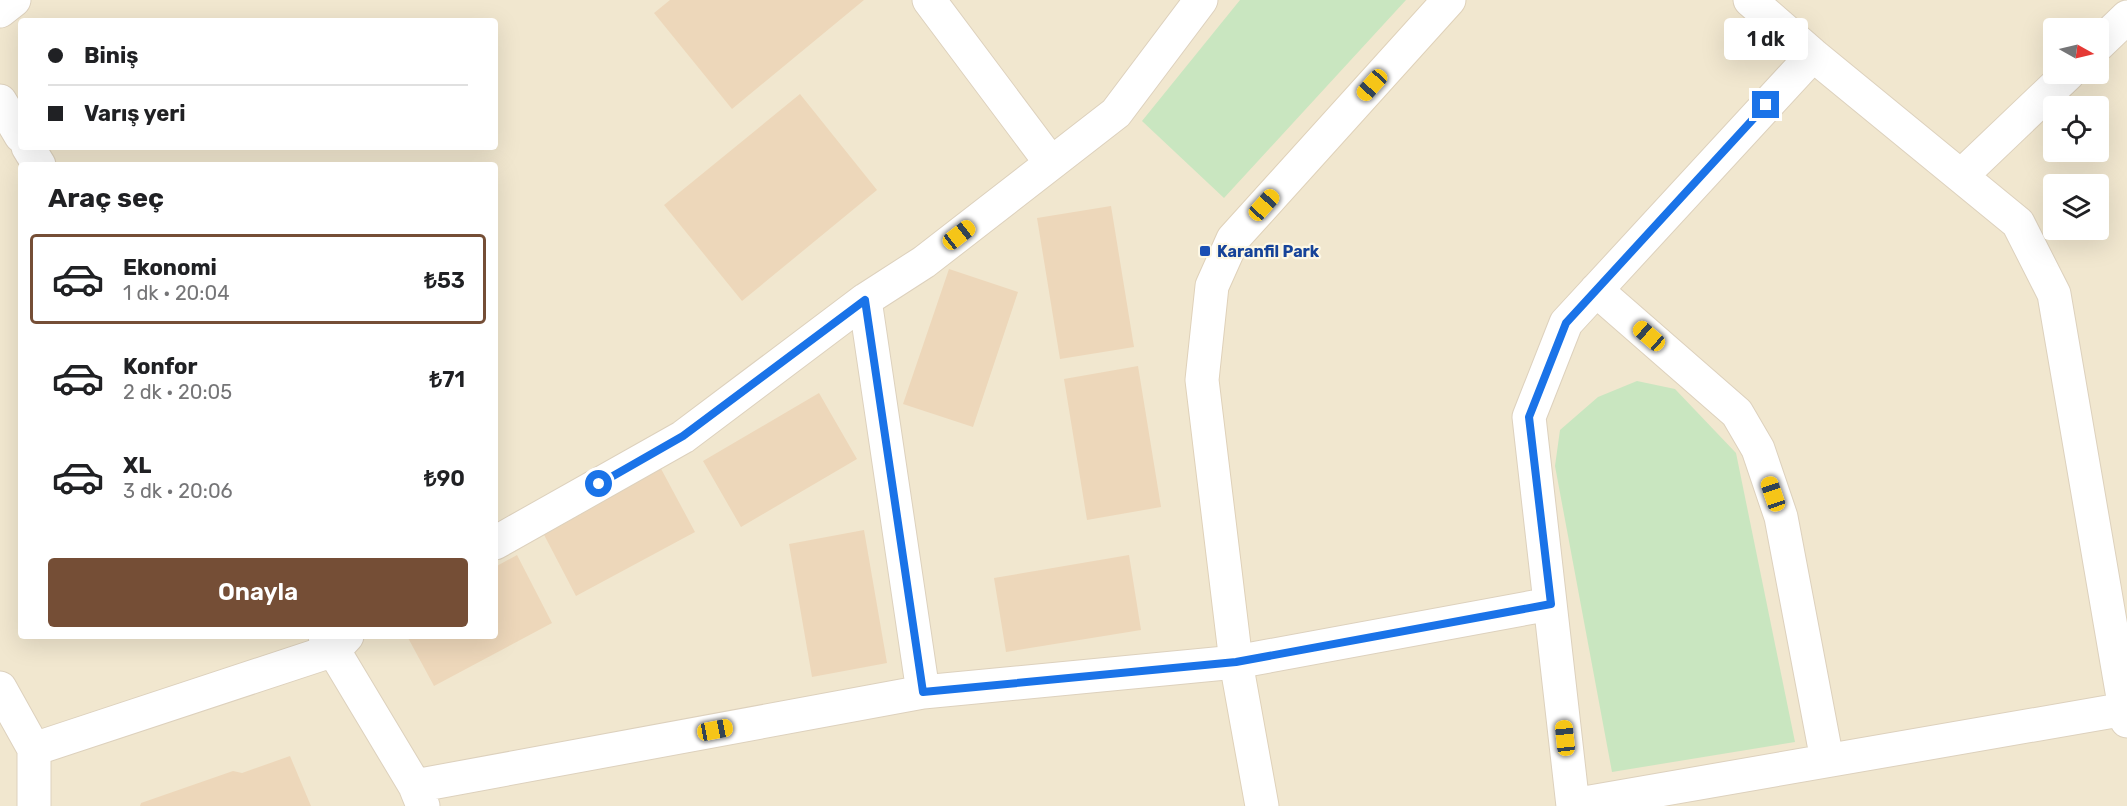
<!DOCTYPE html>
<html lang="tr">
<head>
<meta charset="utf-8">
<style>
	:root { --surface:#fff; --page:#f2f2f2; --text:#202124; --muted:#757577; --line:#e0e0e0; --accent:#754e36 }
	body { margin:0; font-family:Rubik,sans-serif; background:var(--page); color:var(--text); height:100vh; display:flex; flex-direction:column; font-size:22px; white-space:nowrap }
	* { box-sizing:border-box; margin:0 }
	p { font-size:20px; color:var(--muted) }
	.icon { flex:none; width:33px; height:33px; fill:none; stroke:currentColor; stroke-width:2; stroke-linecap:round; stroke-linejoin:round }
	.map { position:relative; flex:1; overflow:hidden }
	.details { position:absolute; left:18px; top:162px; width:480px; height:477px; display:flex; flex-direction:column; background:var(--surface); border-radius:6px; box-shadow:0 6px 24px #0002 }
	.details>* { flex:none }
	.guide { position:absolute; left:18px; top:18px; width:480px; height:132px; border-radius:6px; box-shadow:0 6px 24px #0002; display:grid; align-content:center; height:132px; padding:0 30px; background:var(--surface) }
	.needle { width:39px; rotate:98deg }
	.fabs { position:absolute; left:2043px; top:18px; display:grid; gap:12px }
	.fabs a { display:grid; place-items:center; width:66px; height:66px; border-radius:6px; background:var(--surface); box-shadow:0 6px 24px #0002; font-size:30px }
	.end { position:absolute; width:27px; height:27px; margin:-14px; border:8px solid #1a73e8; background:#fff; box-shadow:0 0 0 3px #fff }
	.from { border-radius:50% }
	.bubble { position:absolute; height:42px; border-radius:6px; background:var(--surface); box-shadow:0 6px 24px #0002; font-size:20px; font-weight:600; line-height:42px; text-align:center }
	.car { position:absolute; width:18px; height:36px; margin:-18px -9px; border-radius:8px; box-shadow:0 0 4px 2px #0007; background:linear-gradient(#f5c518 24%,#345 0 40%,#f5c518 0 76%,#345 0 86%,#f5c518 0) }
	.guide b { display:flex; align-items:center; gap:21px; height:57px; font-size:22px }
	.guide b+b { border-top:2px solid var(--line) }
	.guide i { width:15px; height:15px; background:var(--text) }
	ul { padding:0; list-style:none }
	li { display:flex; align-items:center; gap:18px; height:90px; margin:0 12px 9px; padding:0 18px; border:3px solid transparent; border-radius:6px }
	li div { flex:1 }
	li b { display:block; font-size:22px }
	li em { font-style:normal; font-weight:600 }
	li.on { border-color:var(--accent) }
	li>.icon { width:54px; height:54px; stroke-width:1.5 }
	h2 { padding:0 30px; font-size:27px; line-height:72px }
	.action { display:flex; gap:12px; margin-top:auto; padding:12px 30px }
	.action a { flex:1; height:69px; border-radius:6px; background:var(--accent); color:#fff; font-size:24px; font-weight:600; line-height:69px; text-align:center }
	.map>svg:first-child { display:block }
</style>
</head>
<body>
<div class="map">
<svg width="2127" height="806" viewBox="0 0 2127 806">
	<rect width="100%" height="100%" fill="#faf4e0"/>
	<path fill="#f1e7cf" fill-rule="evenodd" d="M0,0H2127V806H0ZM21,21H495V147H21ZM2054,28H2098V74H2054ZM2054,106H2098V152H2054ZM21,165H495V636H21ZM2054,184H2098V230H2054Z"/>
	<path fill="#c9e6c0" d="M1240,0H1406L1224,198L1142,121Z
		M1637,381L1675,389L1736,453L1795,742L1612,772L1555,466L1560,430L1598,397Z"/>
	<path fill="#edd7ba" d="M670,0H864L732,109L654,13Z
		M800,94L877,190L742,301L664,205Z
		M1111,206L1134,347L1060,359L1037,218Z
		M949,269L1018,292L973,427L903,404Z
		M1138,366L1161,507L1087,520L1064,379Z
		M819,393L857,459L741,527L703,461Z
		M659,465L695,532L576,596L541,529Z
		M864,530L887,663L812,677L789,544Z
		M517,555L552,623L434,686L407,636H495V567Z
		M1129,555L1141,630L1006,652L994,578Z
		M290,756L311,806H140L141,803L233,771L242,773Z"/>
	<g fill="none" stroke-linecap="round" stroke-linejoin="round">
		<defs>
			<path id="street" d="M929,0L1051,163
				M1750,0L1813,55L2018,223L2054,294L2127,721
				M0,11L14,0
				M2098,45L2127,17
				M0,101L21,136
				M28,147L39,165
				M1961,176L2068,74
				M1596,290L1737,413L1758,449L1781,517L1827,760
				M865,300L923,692
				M495,543L683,437L865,300L924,262L1116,113L1201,0
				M325,636L415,786L423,806
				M0,688L34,749L334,650L347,636
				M34,749V806
				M415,786L923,692L1236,662L1550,604
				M1573,805L2125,709
				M1573,806L1529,417L1566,323L1813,55"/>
			<path id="secondary" d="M1262,806L1236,662L1202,380L1212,286L1233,239L1449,0"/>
		</defs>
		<use href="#street" stroke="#ddd1bd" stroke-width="35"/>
		<use href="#secondary" stroke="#dfd1b9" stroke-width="35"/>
		<use href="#street" stroke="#fff" stroke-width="33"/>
		<use href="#secondary" stroke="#fff" stroke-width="33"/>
	</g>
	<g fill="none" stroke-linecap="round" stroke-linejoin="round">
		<path stroke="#1a73e8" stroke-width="8" d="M599,484L683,436L865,300L923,692L1236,662L1551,604L1529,417L1566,323L1766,105"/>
	</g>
	<rect fill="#1a4fb4" stroke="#fdf8e6" stroke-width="2" x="1199" y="245" width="12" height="12" rx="3"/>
	<g text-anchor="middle" stroke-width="4.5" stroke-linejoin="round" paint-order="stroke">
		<g font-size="16" font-weight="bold" fill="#164399" stroke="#fdf8e6" text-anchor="start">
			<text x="1217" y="257">Karanfil Park</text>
		</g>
	</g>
</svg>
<div class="fabs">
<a><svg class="needle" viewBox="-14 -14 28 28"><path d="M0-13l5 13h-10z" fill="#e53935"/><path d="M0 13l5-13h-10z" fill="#757577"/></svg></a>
<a><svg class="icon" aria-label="locate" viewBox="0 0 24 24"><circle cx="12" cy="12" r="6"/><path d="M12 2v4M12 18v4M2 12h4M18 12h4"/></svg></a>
<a><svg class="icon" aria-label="layers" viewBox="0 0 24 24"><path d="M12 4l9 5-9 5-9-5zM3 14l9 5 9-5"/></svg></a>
</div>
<i class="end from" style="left:599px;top:484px"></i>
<i class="end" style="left:1766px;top:105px"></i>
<div class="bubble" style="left:1724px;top:18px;width:84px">1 dk</div>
<i class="car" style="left:1372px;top:85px;rotate:222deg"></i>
<i class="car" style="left:1264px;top:205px;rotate:42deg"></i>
<i class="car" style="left:959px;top:235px;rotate:52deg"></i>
<i class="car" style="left:1649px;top:336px;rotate:311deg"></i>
<i class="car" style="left:1773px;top:494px;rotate:341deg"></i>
<i class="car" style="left:715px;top:730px;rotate:79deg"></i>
<i class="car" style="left:1565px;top:738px;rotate:354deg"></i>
<div class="guide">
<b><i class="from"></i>Biniş</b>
<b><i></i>Varış yeri</b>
</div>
<section class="details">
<h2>Araç seç</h2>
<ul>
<li class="on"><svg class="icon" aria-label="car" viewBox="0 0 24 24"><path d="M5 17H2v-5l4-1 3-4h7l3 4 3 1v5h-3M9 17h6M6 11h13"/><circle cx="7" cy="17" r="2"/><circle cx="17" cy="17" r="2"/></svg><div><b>Ekonomi</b><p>1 dk · 20:04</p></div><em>₺53</em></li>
<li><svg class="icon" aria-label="car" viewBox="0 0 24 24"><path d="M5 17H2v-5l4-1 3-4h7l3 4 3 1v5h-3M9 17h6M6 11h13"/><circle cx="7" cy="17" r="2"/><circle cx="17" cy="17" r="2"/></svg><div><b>Konfor</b><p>2 dk · 20:05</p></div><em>₺71</em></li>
<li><svg class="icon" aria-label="car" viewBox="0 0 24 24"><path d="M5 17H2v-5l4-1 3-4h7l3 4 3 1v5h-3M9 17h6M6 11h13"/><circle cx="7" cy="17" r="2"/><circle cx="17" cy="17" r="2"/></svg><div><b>XL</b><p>3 dk · 20:06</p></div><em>₺90</em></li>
</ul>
<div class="action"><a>Onayla</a></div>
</section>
</div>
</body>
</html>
